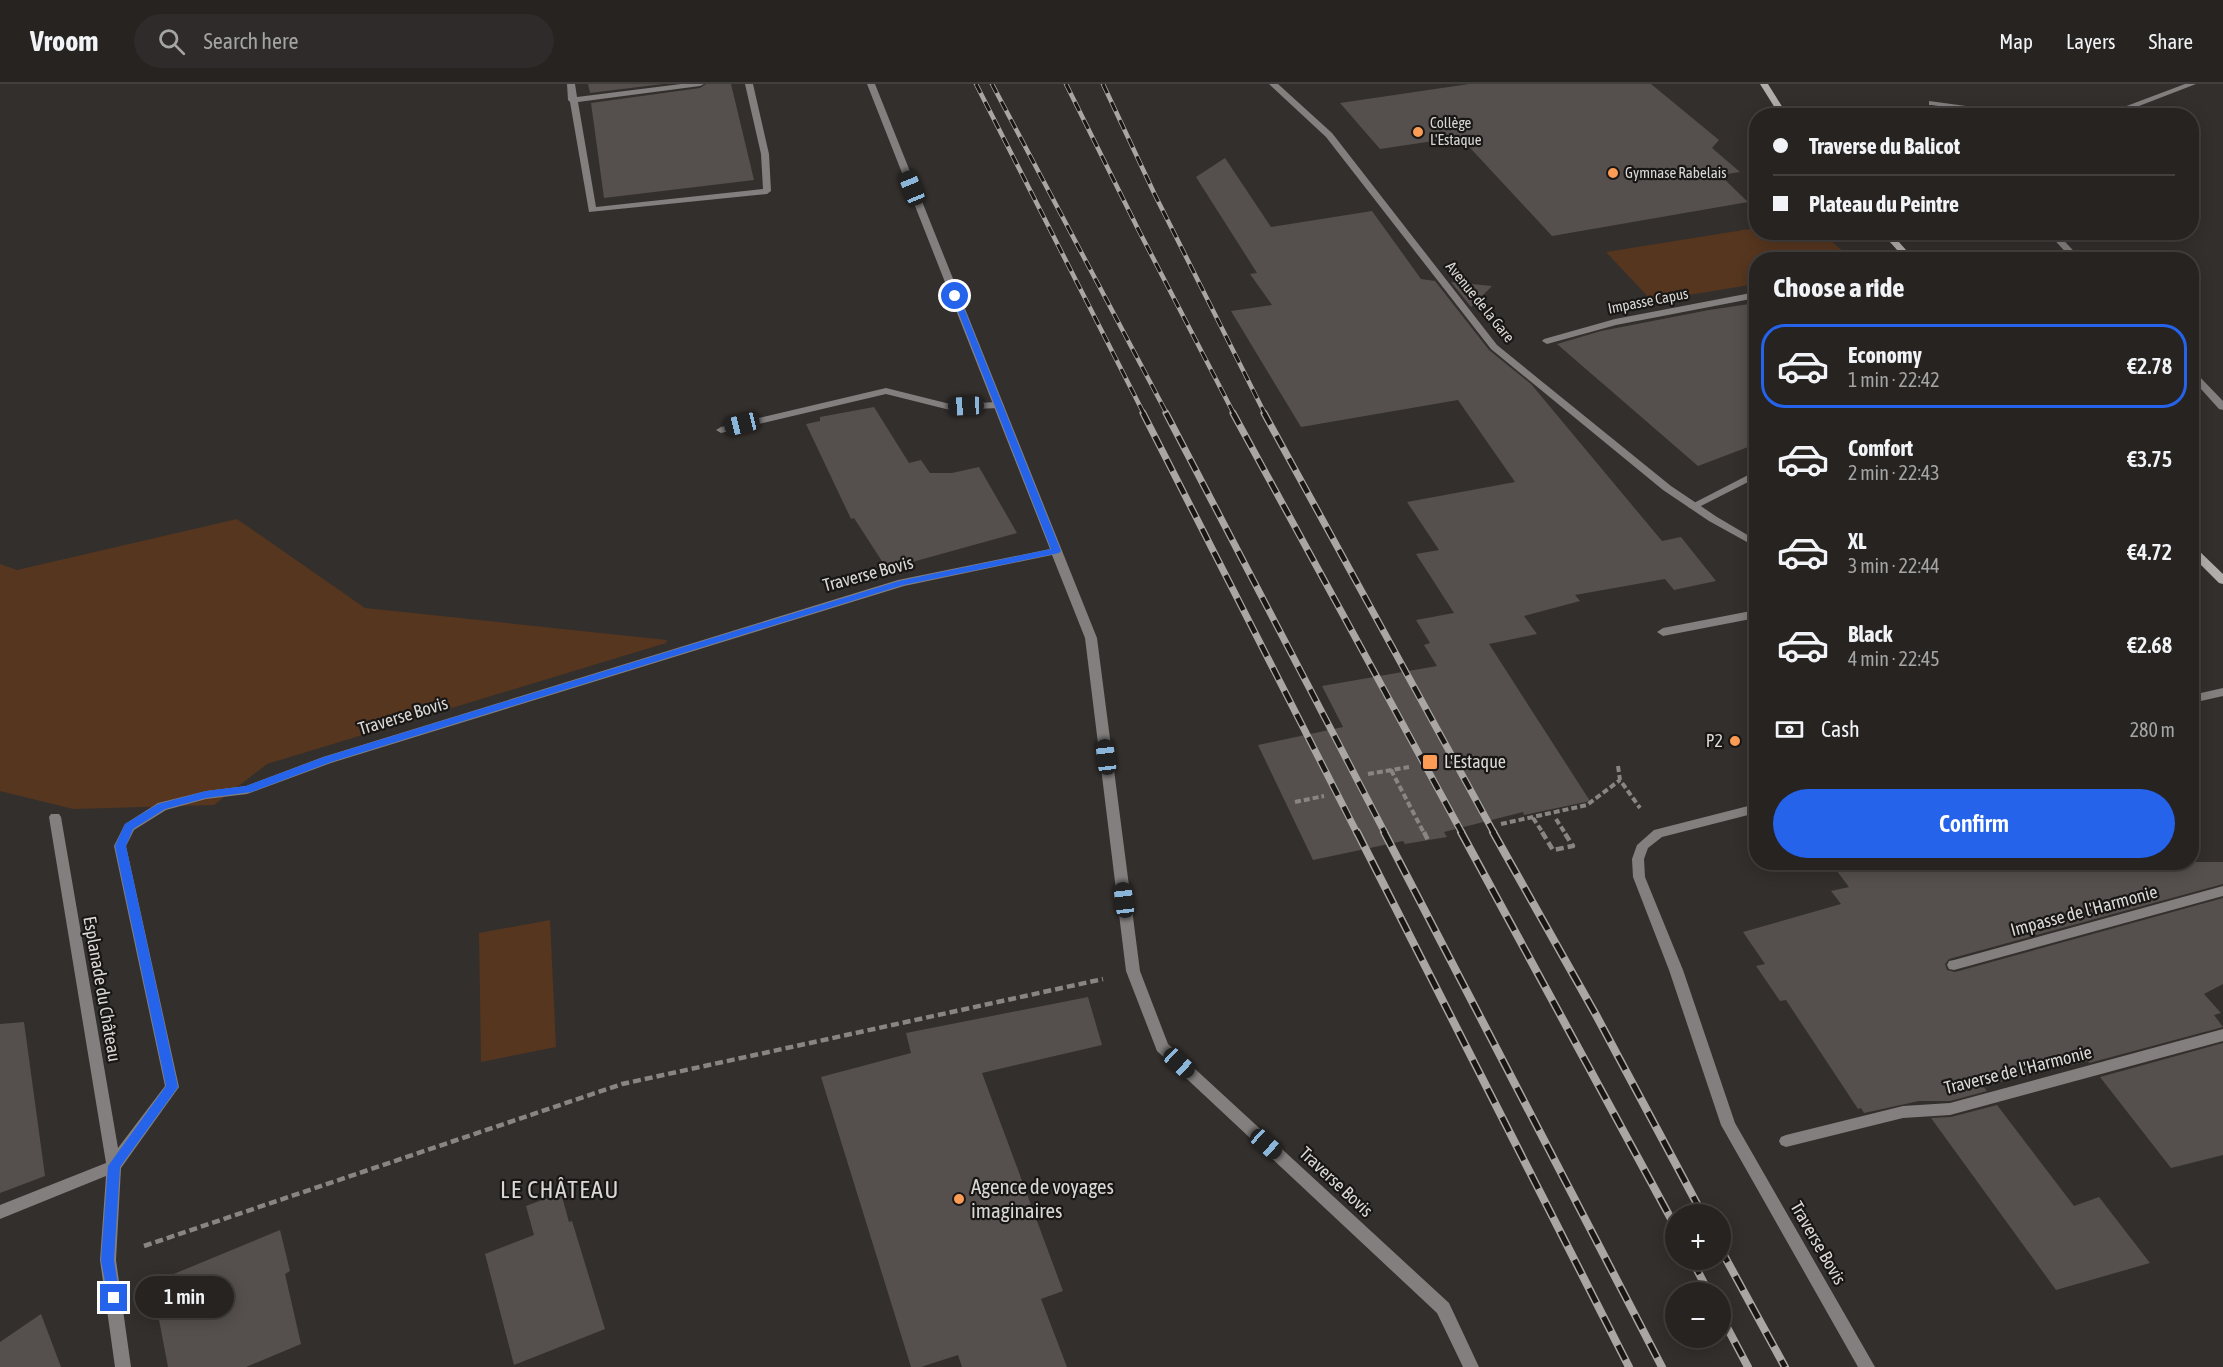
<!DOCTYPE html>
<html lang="en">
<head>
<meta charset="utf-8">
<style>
	:root { --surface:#262321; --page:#2e2b2a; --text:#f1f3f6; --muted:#a4a4a5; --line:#42403f; --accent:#2563eb }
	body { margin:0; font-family:"Asap Condensed",sans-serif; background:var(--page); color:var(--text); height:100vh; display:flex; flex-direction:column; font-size:22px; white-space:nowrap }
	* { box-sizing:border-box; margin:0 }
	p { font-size:20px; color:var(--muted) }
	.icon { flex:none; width:33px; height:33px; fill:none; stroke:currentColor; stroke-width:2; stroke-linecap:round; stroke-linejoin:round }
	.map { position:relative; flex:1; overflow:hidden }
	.side { position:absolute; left:1749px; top:168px; width:450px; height:618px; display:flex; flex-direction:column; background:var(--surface); border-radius:24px; box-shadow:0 3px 15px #0003,0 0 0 2px var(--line) }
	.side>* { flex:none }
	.top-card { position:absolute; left:1749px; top:24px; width:450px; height:132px; border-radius:24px; box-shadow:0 3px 15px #0003,0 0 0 2px var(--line); display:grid; align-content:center; height:132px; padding:0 24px; background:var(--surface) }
	.fabs { position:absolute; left:1665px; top:1120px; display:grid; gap:12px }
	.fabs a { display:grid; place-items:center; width:66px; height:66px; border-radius:50%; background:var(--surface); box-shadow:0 3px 15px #0003,0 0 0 2px var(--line); font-size:30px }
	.end { position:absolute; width:27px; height:27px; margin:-14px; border:8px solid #2563eb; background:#fff; box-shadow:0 0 0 3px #fff }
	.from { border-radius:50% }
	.bubble { position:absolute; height:42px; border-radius:21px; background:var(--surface); box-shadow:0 3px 15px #0003,0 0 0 2px var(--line); font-size:20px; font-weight:600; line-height:42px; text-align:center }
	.car { position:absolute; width:18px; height:36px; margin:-18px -9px; border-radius:8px; box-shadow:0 0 4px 2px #0007; background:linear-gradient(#222 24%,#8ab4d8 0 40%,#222 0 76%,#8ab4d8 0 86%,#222 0) }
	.top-card b { display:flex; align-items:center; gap:21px; height:57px; font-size:22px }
	.top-card b+b { border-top:2px solid var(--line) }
	.top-card i { width:15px; height:15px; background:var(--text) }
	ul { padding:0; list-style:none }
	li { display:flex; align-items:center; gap:18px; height:84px; margin:0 12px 9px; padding:0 12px; border:3px solid transparent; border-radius:24px }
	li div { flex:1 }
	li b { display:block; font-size:22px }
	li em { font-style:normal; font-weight:600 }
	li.selected { border-color:var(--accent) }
	li>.icon { width:54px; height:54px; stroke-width:1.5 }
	h2 { padding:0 24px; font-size:27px; line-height:72px }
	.pay { display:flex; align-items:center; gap:15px; height:66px; padding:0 24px; font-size:22px }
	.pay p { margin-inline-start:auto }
	.primary-button { display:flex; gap:12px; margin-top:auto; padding:12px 24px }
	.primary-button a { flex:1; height:69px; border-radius:36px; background:var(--accent); color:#fff; font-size:24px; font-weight:600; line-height:69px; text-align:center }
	header { display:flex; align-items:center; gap:36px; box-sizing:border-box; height:84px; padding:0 30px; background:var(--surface); border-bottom:2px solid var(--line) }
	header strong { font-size:28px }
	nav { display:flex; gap:33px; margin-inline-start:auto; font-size:21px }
	.search { width:420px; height:54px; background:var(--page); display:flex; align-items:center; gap:15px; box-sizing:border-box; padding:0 21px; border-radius:33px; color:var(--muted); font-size:22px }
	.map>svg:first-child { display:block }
</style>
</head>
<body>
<header>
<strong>Vroom</strong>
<div class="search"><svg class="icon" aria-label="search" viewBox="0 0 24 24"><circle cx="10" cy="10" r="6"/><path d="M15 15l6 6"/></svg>Search here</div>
<nav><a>Map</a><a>Layers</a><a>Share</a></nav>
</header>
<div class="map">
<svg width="2223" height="1283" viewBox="0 0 2223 1283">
	<rect width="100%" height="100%" fill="#332f2c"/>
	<path fill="#56361f" d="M1756,144V148L1822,149L1852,175L1756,176V200L1652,217L1606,168Z
		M237,435L365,524L667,556L666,559L267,680L214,721L73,725L0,707V480L17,486Z
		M550,836L556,963L481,978L479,849Z"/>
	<path fill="#55504d" d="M588,0H663L590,9Z
		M706,0H731L754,96L604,114L591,19L700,4Z
		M1469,0H1651L1719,56L1712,64L1740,88L1720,91L1748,118L1552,152L1460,53L1380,65L1340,19Z
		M1225,74L1271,143L1372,127L1421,195L1435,197L1489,266L1531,300L1662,457L1681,453L1716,497L1674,506L1665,495L1575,511L1580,517L1524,532L1537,550L1489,560L1590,717L1524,731L1523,728L1444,748L1447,753L1405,760L1403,757L1313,776L1258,661L1343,643L1322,602L1437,582L1424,561L1430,559L1416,536L1454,529L1416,470L1439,466L1407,418L1515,398L1458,316L1301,343L1231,227L1272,221L1250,190L1257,189L1196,93Z
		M1451,198L1492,202L1471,223Z
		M1756,219V360L1698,382L1557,260L1601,247L1709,226Z
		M874,323L909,379L921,376L930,389H952L979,383L1017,449L887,485L854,434L851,435L806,340L820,337V333Z
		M1830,778H2223V800L1949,875L1945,880L1947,886L1955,888L2223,814V900L2204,910L2221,929L2214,931L2223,943L2089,979L2088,977L1983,1002L1987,1007L1950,1017H1919L1864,1029L1861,1024L1858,1025L1786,916L1780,917L1756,882L1765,880L1743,848L1841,820L1831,807L1849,803Z
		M1088,913L1102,961L982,989L1063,1207L1041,1215L1067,1283H962L958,1271L921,1283H911L821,993L911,969L906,949Z
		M24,938L45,1092L0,1109V940Z
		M2223,959V1071L2171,1084L2100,993Z
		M1997,1021L2074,1122L2099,1113L2150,1179L2056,1206L1931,1034L1951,1033Z
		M561,1109L569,1138L572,1137L605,1245L514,1281L485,1170L534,1151L526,1122Z
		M280,1146L290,1187L285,1190L301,1260L246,1283H168L152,1199Z
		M41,1230L61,1283H0V1258Z"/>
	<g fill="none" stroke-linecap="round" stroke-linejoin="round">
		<path stroke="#888582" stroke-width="4" stroke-dasharray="6 3" stroke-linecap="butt" d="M1618,682L1620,696L1640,724
			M1391,686L1424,749
			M1368,690L1409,683
			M1295,718L1324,712
			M1533,734L1543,749
			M1556,735L1565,749
			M1501,740L1587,721L1620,696"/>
		<path stroke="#888582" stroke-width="4.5" stroke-dasharray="8 4" stroke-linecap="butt" d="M1424,748L1429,758
			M1542,748L1553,766L1573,762L1564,748
			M144,1162L622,1000L1103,895"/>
		<path fill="#827f7e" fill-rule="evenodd" d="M567,0H575L577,13L681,0H704L700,2L578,18L596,123L763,105L761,70L745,0H753L769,70L771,107L767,110L589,128L570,18L568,16Z
			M1929,17L2025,30L2029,32H2004L1932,21H1929Z
			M2047,148H2056L2082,176H2073Z
			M2192,287L2195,288L2223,317V326L2219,325L2192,295Z
			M886,304L950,320L999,318L1004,321L999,324L950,326L886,310L721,349L716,346L721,343Z
			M1756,387V394L1697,424H1689L1688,422Z
			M2223,802V812L1954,886L1949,885L1947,881L1949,877L1954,876Z"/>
		<path fill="#827f7e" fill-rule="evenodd" d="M867,0H875L1097,554L1140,887L1168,960L1449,1219L1479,1283H1463L1437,1229L1157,967L1126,887L1085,554L1052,471L904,502L331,679L247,710L206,715L166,726L134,746L126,762L179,1003L121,1084L116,1176L131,1283H115L100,1176L106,1092L0,1135V1121L106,1079L49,733L51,730H59L61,733L118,1064L165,1002L114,762L125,740L158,719L206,707L246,702L323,673L898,496L1050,465Z
			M1269,0H1278L1332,49L1497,261L1671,402L1717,433L1756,456V463L1709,437L1663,406L1491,265L1326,53Z
			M2185,0H2196L2113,32H2100Z
			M1756,208V214L1616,241L1547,260L1542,257L1544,255L1615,235Z
			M1756,526V534L1663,552L1657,548L1663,544Z
			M2223,604V612L2192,619V611Z
			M1756,720V729L1662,753L1648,764L1644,775L1645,793L1683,886L1735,1039L1875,1283H1858L1721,1041L1669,886L1633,793L1632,775L1637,761L1654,746Z
			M2223,945V957L1950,1031L1903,1034L1786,1063L1781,1061L1779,1057L1781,1053L1786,1051L1903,1022L1950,1019Z"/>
		<path fill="#b0adaa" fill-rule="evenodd" d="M1760,0H1768L1788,32H1780Z
			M1881,148H1890L1915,176H1906Z
			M2192,463L2196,464L2223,490V500L2219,499L2192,472Z"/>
		<defs>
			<path id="rail-far2" d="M976,0L1144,330
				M992,0L1167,330
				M1066,0L1138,145L1234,330
				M1103,0L1155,111L1265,330"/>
			<path id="rail-far1" d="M1143,329L1357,749
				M1166,329L1385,749
				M1233,329L1462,749
				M1264,329L1494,749"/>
			<path id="rail" d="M1357,748L1629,1283
				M1384,748L1662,1283
				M1461,748L1676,1144
				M1493,748L1596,931L1703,1131
				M1720,1164L1785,1283
				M1692,1176L1709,1209
				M1720,1230L1748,1283"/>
		</defs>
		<use href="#rail-far2" stroke="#aaa6a4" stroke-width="4.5"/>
		<use href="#rail-far1" stroke="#aaa6a4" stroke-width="7"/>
		<use href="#rail" stroke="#aaa6a4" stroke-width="8"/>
		<use href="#rail-far2" stroke="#191716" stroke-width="3" stroke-dasharray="10" stroke-linecap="butt"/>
		<use href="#rail-far1" stroke="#191716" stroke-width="4.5" stroke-dasharray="13" stroke-linecap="butt"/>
		<use href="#rail" stroke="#191716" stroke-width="5" stroke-dasharray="16" stroke-linecap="butt"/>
	</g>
	<path fill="#2563eb" d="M955,210L959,212L1061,467L1059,469L903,501L331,678L251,708L206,714L165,725L133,745L126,762L178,1003L120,1083L114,1176L120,1214L118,1219H109L101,1176L108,1082L166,1002L115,762L125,740L158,720L206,707L246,702L324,673L899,497L1051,465L952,212Z"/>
	<g fill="#fd9c55" stroke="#191716" stroke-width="2">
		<circle cx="1418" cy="48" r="6"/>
		<circle cx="1613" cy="89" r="6"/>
		<circle cx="1735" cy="657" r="6"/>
		<rect x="1422" y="670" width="16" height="16" rx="3"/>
		<circle cx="959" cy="1115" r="6"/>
	</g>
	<g text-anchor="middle" stroke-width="4.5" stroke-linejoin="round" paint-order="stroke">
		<g font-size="15" fill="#dad7d5" stroke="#191716" text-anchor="start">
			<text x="1430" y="44">Collège<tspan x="1430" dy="17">L'Estaque</tspan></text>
			<text x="1625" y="94">Gymnase Rabelais</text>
		</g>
		<g font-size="15" fill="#dad7d5" stroke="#191716">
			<text transform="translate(1648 217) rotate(-11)" y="5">Impasse Capus</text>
			<text transform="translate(1480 218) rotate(51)" y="5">Avenue de la Gare</text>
		</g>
		<g font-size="18" fill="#dad7d5" stroke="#191716">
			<text transform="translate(868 490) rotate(-15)" y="6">Traverse Bovis</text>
			<text transform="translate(403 632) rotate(-17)" y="6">Traverse Bovis</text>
			<text transform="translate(2084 827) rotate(-15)" y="6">Impasse de l'Harmonie</text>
			<text transform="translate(102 905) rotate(80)" y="6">Esplanade du Château</text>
			<text transform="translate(2018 986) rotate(-14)" y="6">Traverse de l'Harmonie</text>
			<text transform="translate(1336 1098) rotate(43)" y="6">Traverse Bovis</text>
			<text transform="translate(1818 1159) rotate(60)" y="6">Traverse Bovis</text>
		</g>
		<g font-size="18" fill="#dad7d5" stroke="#191716" text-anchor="end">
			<text x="1723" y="663">P2</text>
			<text x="1444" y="684" text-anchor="start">L'Estaque</text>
		</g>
		<g font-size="21" fill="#dad7d5" stroke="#191716" text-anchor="start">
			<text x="971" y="1110">Agence de voyages<tspan x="971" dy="24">imaginaires</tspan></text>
		</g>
		<g font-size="24" letter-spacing="1.5" fill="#dad7d5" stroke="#191716">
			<text x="560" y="1114">LE CHÂTEAU</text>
		</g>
	</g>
</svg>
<div class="fabs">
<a>+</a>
<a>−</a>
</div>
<i class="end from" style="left:955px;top:212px"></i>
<i class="end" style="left:114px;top:1214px"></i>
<div class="bubble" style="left:135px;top:1192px;width:99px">1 min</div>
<i class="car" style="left:912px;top:104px;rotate:338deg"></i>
<i class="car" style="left:966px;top:322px;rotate:267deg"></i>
<i class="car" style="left:742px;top:340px;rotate:256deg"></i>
<i class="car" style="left:1106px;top:673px;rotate:353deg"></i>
<i class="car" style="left:1124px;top:816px;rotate:353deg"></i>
<i class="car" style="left:1179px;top:979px;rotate:133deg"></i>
<i class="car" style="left:1266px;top:1060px;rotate:132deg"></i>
<div class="top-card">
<b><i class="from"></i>Traverse du Balicot</b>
<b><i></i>Plateau du Peintre</b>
</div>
<section class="side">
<h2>Choose a ride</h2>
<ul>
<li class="selected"><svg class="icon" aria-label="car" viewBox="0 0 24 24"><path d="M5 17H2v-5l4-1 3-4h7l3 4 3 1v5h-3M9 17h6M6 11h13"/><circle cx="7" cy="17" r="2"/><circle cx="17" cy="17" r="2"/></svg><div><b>Economy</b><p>1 min · 22:42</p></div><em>€2.78</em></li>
<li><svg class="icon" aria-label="car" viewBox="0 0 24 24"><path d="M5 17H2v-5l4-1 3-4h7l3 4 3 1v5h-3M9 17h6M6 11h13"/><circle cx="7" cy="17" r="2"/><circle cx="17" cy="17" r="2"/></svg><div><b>Comfort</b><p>2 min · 22:43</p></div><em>€3.75</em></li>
<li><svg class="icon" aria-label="car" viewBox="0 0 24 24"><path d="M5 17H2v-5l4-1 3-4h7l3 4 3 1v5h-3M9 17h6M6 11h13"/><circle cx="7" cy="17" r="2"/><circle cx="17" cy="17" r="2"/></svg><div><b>XL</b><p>3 min · 22:44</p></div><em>€4.72</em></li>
<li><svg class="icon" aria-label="car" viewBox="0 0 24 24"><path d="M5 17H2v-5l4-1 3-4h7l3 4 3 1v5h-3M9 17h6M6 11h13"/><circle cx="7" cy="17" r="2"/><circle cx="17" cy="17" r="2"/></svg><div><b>Black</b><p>4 min · 22:45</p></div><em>€2.68</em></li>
</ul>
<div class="pay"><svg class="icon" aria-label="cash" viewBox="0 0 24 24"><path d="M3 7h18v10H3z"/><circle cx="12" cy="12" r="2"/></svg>Cash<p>280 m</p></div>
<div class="primary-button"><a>Confirm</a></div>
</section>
</div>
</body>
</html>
